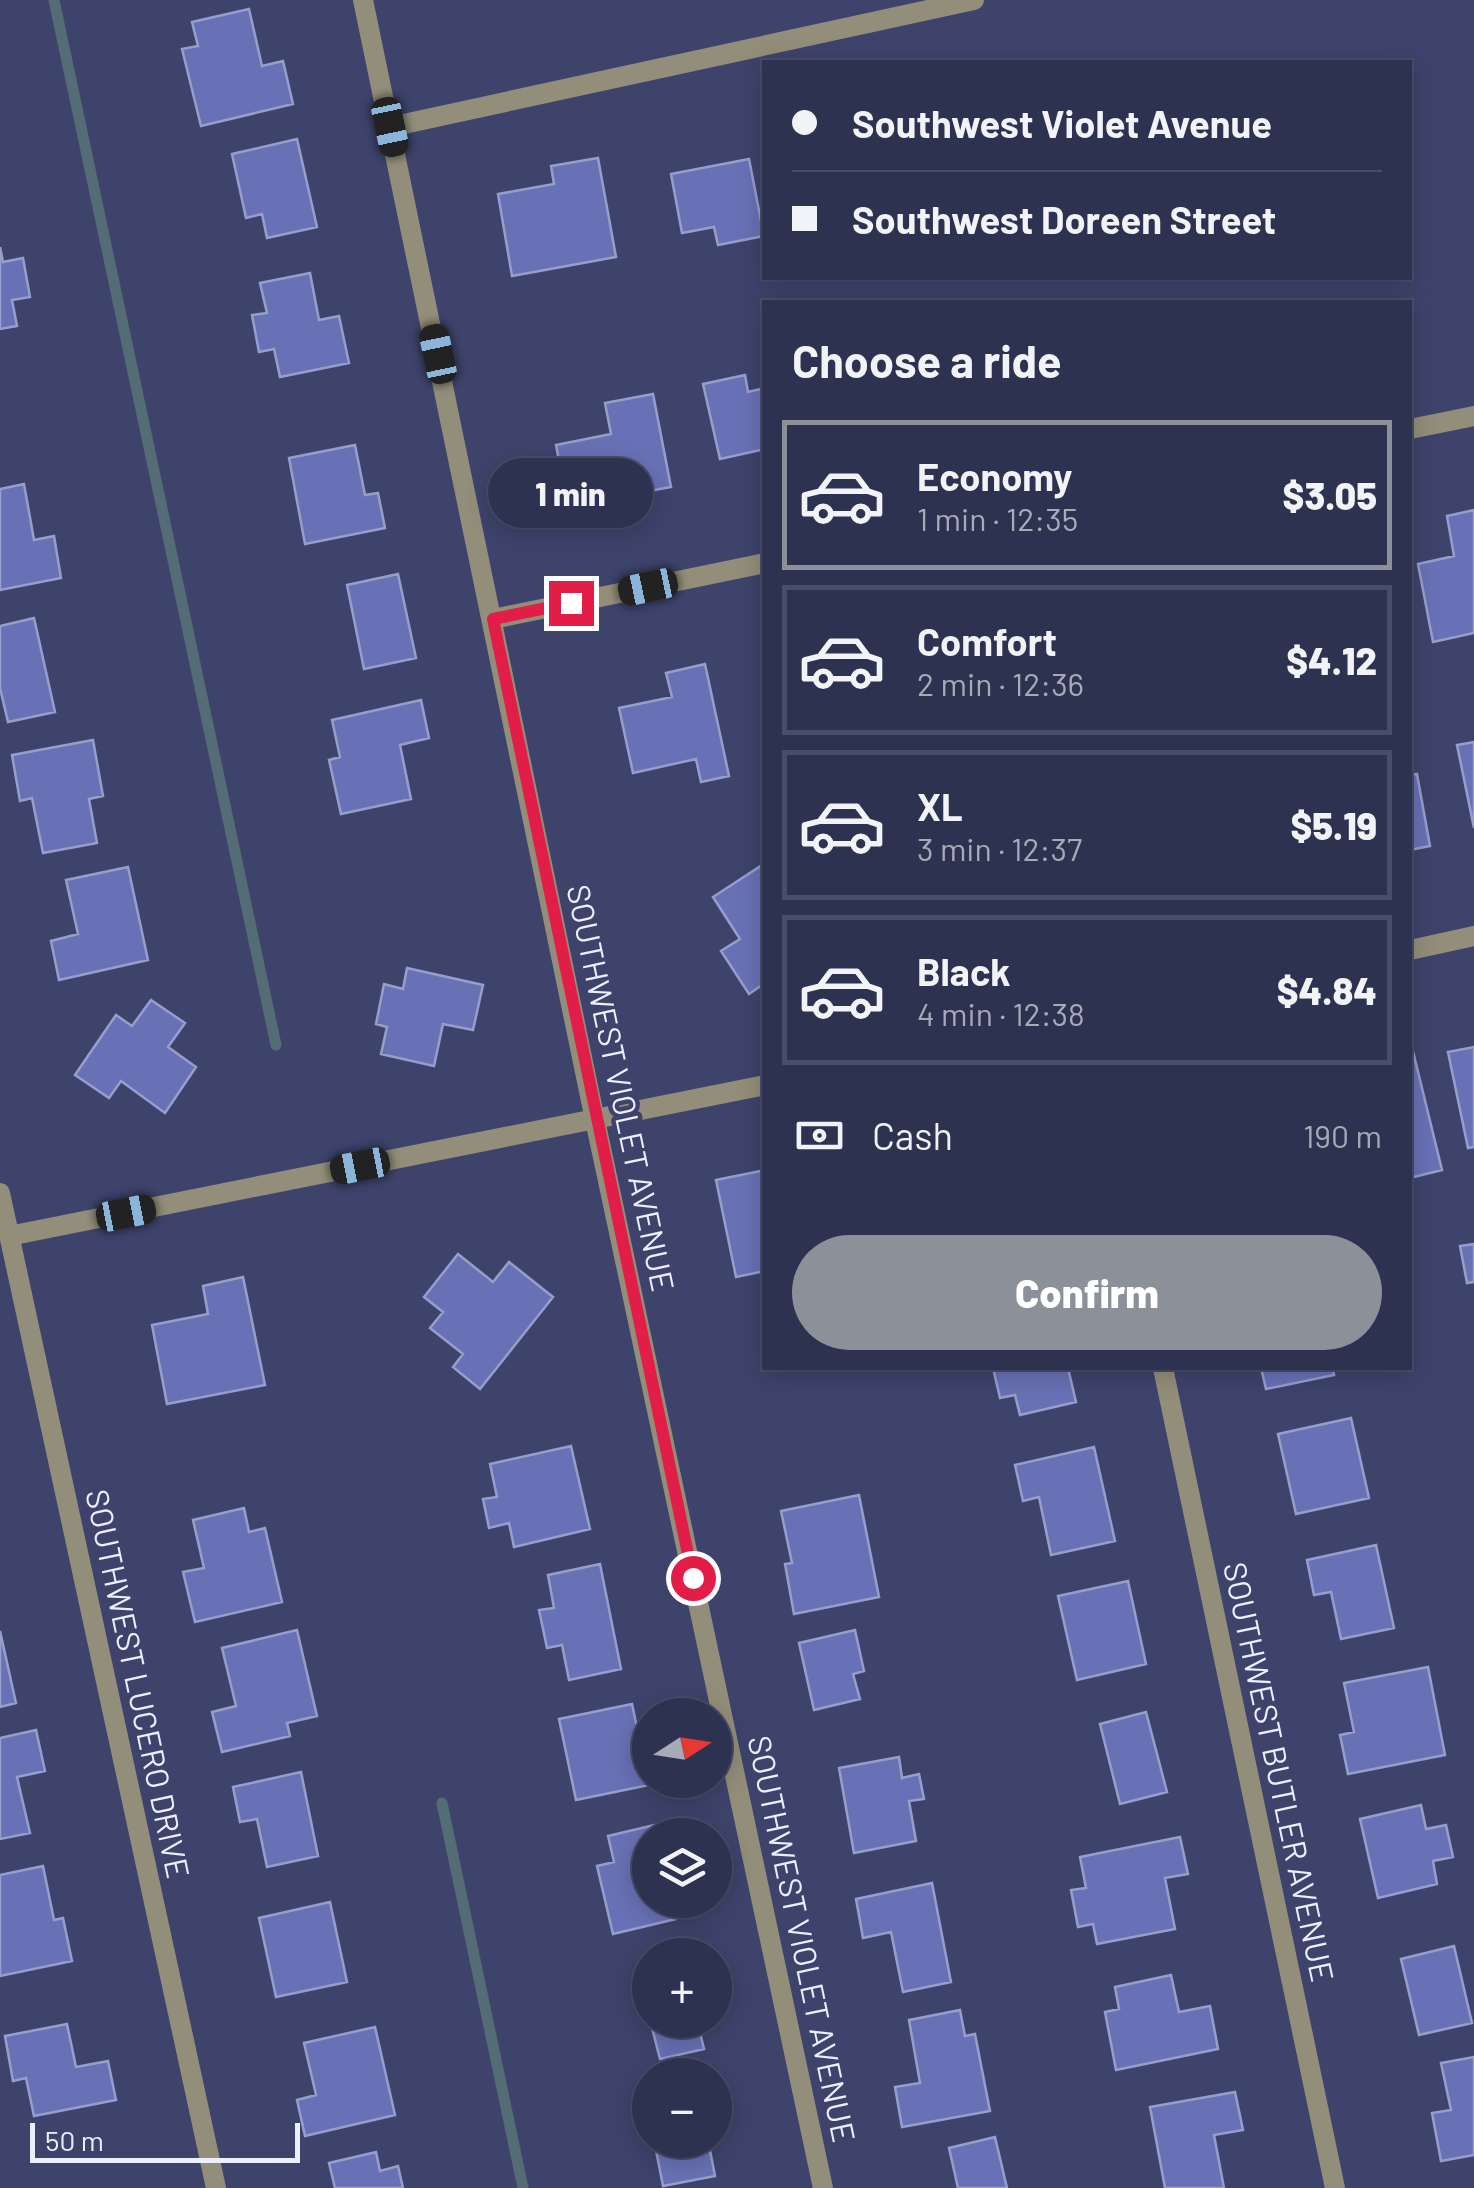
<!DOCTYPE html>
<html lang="en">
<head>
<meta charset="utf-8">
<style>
	:root { --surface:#2e3251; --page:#3a3e5b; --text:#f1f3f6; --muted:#a7aab7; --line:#494d68; --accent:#8c9099 }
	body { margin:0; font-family:Barlow,sans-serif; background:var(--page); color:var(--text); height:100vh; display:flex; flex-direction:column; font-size:38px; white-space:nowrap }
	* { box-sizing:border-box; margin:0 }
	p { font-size:32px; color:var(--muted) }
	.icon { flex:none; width:55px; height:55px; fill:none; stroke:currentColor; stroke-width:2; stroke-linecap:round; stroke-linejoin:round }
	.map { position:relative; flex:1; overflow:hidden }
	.side { position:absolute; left:762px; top:300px; width:650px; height:1070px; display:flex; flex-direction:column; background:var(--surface); border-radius:0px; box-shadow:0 5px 25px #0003,0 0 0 2px var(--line) }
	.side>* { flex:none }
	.guide { position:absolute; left:762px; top:60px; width:650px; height:220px; border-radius:0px; box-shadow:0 5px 25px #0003,0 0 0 2px var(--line); display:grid; align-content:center; height:220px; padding:0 30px; background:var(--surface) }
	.needle { width:65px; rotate:78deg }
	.controls { position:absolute; left:632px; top:1698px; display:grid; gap:20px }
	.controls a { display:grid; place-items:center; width:100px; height:100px; border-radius:50%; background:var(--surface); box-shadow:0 5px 25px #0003,0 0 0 2px var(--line); font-size:50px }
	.scale { position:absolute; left:30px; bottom:25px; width:270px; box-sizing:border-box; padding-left:10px; border:5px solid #eceffe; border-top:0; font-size:28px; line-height:35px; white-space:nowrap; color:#eceffe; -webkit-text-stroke:8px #3e436c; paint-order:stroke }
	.end { position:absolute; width:45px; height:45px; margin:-22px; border:12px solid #e11d48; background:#fff; box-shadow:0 0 0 5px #fff }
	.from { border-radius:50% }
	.bubble { position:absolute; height:70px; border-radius:35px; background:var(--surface); box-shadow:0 5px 25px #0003,0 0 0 2px var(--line); font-size:32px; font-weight:800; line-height:70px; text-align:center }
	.car { position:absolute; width:30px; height:60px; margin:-30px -15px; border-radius:12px; box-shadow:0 0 8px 2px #0007; background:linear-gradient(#222 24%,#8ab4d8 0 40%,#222 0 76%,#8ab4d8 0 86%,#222 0) }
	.guide b { display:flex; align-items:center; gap:35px; height:95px; font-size:38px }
	.guide b+b { border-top:2px solid var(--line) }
	.guide i { width:25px; height:25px; background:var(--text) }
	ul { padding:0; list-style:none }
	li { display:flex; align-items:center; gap:30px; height:150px; margin:0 20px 15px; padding:0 10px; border:5px solid var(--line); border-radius:0px }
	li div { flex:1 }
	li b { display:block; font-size:38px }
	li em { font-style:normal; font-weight:800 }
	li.selected { border-color:var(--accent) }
	li>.icon { width:90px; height:90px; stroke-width:1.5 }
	h2 { padding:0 30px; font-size:45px; line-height:120px }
	.pay { display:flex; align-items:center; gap:25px; height:110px; padding:0 30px; font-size:38px }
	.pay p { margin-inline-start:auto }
	.primary-button { display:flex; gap:20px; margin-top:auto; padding:20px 30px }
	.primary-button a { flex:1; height:115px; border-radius:60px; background:var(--accent); color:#fff; font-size:40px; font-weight:800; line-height:115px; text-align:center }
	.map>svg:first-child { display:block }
</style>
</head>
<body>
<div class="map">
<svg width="1474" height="2188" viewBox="0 0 1474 2188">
	<rect width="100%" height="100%" fill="#3e436c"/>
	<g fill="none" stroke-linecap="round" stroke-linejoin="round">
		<path stroke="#536c76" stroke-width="11" d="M54,0L276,1045
			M442,1803L523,2188"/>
	</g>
	<path fill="#6971b6" stroke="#979ecc" stroke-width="2.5" d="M249,9L262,66L283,61L293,104L201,126L182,49L198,46L192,22Z
		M297,139L317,227L267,238L262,214L246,218L232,154Z
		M598,158L616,257L512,276L498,194L554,184L551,166Z
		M749,159L764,236L718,245L714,227L682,233L671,174Z
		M0,247L3,262L23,258L30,297L12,300L17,326L0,329Z
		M310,273L319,320L339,316L349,363L280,377L274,349L259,352L252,315L267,313L260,283Z
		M745,375L748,392L765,388V449L720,459L703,384Z
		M653,394L671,487L622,496L619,483L565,493L556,445L611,434L605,403Z
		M355,445L365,495L378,493L385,528L305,544L289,458Z
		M24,484L34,540L54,536L61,578L0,590V489Z
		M1474,510V633L1433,642L1418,564L1454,556L1447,516Z
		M398,574L416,658L364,669L347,585Z
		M34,618L55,712L8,722L0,688V626Z
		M705,664L729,776L701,782L696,759L633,773L619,708L672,697L666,673Z
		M421,700L429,738L400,745L411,799L341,814L329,760L340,757L332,720Z
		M93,740L103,796L89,799L97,843L43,853L32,798L20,801L12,755Z
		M1474,742V828L1457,745Z
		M1417,774L1430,846L1410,850V775Z
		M765,863V983L749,994L721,951L740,939L713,897Z
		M128,867L148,960L59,980L51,941L78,934L66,880Z
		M407,968L483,985L473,1030L443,1024L434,1066L381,1054L387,1027L376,1024L384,984L403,989Z
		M151,1000L185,1023L168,1047L196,1067L165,1113L121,1081L109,1098L75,1075L116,1015L132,1026Z
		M1410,1039L1442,1170L1410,1178Z
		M1474,1047V1147L1468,1148L1448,1052Z
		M765,1170V1271L736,1277L716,1180Z
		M1474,1244V1282L1467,1283L1460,1246Z
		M458,1254L493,1282L509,1262L553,1297L480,1389L453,1367L463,1354L430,1328L443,1312L424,1297Z
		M243,1277L265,1385L167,1404L152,1325L208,1314L203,1286Z
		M993,1368H1068L1076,1402L1020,1415L1015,1395L1000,1398Z
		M1261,1368H1333L1334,1375L1266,1389Z
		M1351,1418L1369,1498L1296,1514L1278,1434Z
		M571,1446L590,1529L514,1547L509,1523L489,1528L483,1499L497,1497L490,1464Z
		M1094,1447L1115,1541L1051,1555L1039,1497L1023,1501L1015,1465Z
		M859,1495L879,1597L794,1614L785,1564L792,1563L781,1511Z
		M244,1508L249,1532L265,1528L282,1602L195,1622L183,1572L204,1568L193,1520Z
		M1376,1545L1394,1628L1341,1639L1331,1592L1314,1595L1307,1560Z
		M600,1564L621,1669L569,1680L562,1645L547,1648L539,1610L554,1608L548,1575Z
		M1128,1581L1146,1664L1077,1680L1058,1596Z
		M297,1630L317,1716L287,1723L290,1736L222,1752L212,1712L236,1706L222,1648Z
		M855,1630L864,1671L853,1674L860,1699L814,1710L799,1643Z
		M0,1631L16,1703L0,1707Z
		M1428,1667L1445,1755L1348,1774L1340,1735L1354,1732L1344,1683Z
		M632,1704L649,1785L576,1800L559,1719Z
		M1146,1712L1167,1792L1120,1804L1100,1724Z
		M36,1730L45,1771L17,1777L30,1833L0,1839V1738Z
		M899,1757L902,1778L919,1774L924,1799L909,1801L916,1841L854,1853L839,1768Z
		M301,1772L318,1856L267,1867L257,1819L240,1822L233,1787Z
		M1421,1805L1426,1829L1446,1825L1453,1857L1433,1861L1437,1884L1378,1898L1360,1819Z
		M654,1825L650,1900H672L676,1919L613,1934L597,1866L614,1862L608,1836Z
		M1180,1837L1188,1874L1165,1878L1175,1929L1097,1944L1093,1924L1078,1927L1071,1890L1086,1888L1080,1857Z
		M43,1866L54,1920L63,1918L72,1961L0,1976V1875Z
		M932,1883L951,1982L903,1992L891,1932L863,1938L856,1899Z
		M330,1902L347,1982L276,1997L259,1918Z
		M1454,1946L1472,2023L1419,2035L1401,1959Z
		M650,1962V2018L637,1965Z
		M1171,1975L1179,2012L1210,2006L1218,2049L1116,2070L1105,2012L1119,2009L1115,1987Z
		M960,2010L965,2036L975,2034L990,2111L902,2127L895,2087L920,2083L909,2020Z
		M650,2020H697L704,2049L660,2059Z
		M67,2024L76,2067L108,2061L116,2100L34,2116L26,2078L13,2081L5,2036Z
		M375,2027L395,2115L305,2136L297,2100L316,2095L304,2043Z
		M1474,2057V2155L1441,2161L1432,2113L1451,2110L1441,2063Z
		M1235,2092L1243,2130L1214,2135L1224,2188H1165L1150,2107Z
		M995,2137L1007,2188H958L949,2148Z
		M654,2140H708L715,2176L663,2186Z
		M376,2152L380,2171L398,2166L403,2188H335L329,2163Z"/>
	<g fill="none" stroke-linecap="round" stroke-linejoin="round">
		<path stroke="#928e79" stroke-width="20" d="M363,0L595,1120L823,2188
			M390,127L974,0
			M1410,429L1474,416
			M493,619L765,563
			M1410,950L1474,936
			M0,1193L216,2188
			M9,1236L765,1085
			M1163,1368L1335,2188"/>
	</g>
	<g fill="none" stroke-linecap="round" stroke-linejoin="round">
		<path stroke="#e11d48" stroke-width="12" d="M571,603L493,619L693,1578"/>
	</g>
	<g text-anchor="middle" stroke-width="9" stroke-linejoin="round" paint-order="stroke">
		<g font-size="32" fill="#eceffe" stroke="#3e436c">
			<text transform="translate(620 1088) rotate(78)" y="11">SOUTHWEST VIOLET AVENUE</text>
			<text transform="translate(137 1684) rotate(78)" y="11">SOUTHWEST LUCERO DRIVE</text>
			<text transform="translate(1278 1772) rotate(78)" y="11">SOUTHWEST BUTLER AVENUE</text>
			<text transform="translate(801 1939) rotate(78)" y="11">SOUTHWEST VIOLET AVENUE</text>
		</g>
	</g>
</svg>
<div class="controls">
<a><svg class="needle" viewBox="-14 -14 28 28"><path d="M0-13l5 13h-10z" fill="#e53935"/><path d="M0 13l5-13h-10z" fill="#a7aab7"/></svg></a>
<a><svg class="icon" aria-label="layers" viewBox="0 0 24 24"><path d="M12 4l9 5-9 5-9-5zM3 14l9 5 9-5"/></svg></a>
<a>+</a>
<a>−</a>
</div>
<div class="scale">50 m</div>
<i class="end from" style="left:693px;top:1578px"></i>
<i class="end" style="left:571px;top:603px"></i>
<div class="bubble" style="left:488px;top:458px;width:165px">1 min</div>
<i class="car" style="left:390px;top:127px;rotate:168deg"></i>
<i class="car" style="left:438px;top:354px;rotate:348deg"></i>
<i class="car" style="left:648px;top:587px;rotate:258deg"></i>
<i class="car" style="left:360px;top:1166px;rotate:259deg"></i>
<i class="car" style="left:126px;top:1213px;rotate:79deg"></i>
<div class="guide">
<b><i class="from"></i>Southwest Violet Avenue</b>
<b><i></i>Southwest Doreen Street</b>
</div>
<section class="side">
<h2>Choose a ride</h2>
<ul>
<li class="selected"><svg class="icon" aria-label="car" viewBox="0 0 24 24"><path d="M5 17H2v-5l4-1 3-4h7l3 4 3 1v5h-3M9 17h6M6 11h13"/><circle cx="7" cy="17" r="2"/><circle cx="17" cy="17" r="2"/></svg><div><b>Economy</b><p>1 min · 12:35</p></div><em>$3.05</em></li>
<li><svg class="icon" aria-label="car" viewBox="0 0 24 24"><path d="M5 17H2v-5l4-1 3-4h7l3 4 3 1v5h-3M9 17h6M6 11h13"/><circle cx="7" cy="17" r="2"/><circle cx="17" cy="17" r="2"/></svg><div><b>Comfort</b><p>2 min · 12:36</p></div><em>$4.12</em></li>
<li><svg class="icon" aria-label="car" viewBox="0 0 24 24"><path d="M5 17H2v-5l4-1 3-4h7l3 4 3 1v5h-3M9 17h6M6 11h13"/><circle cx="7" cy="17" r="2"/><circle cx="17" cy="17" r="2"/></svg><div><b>XL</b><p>3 min · 12:37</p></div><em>$5.19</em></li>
<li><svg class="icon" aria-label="car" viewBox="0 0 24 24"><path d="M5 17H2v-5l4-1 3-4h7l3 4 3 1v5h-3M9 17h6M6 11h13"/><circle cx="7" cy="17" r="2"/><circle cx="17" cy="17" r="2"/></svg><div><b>Black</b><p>4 min · 12:38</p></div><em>$4.84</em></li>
</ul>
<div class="pay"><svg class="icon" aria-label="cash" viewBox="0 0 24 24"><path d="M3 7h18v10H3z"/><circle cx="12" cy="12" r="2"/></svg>Cash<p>190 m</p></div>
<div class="primary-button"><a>Confirm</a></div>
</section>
</div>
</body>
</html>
